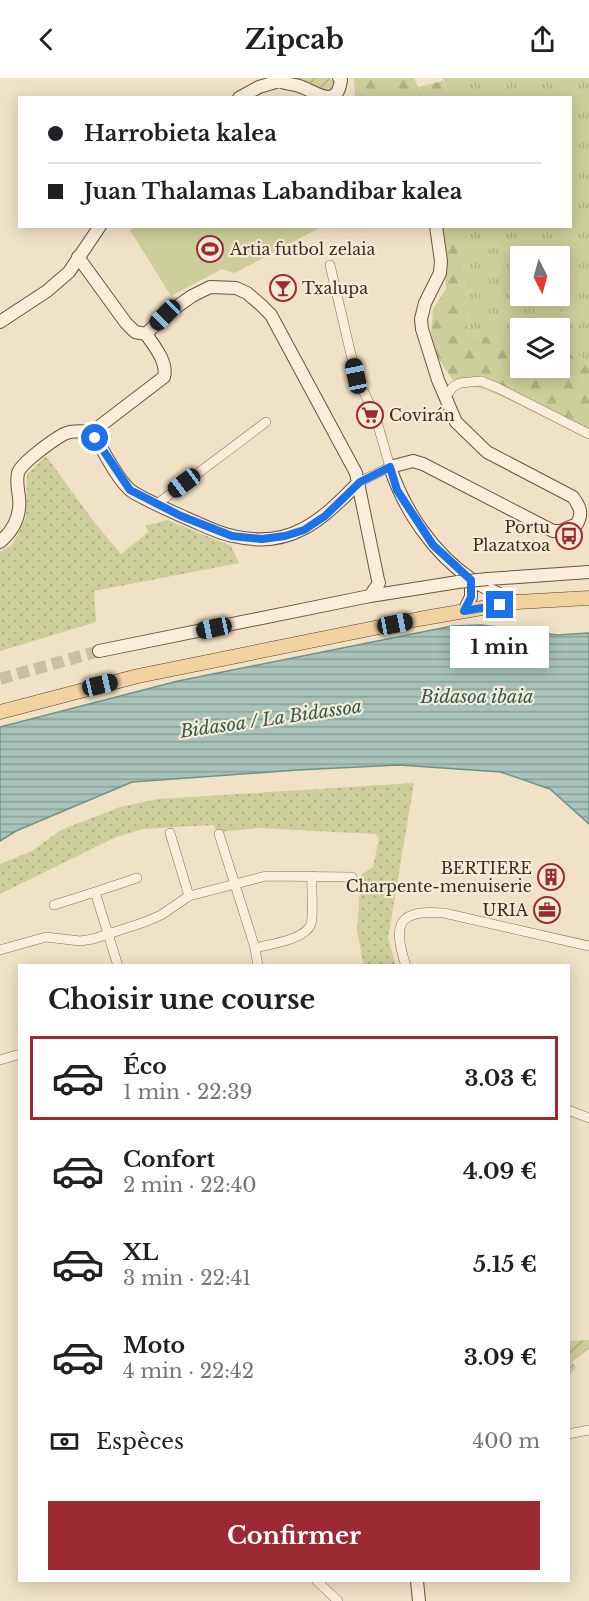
<!DOCTYPE html>
<html lang="fr">
<head>
<meta charset="utf-8">
<style>
	:root { --surface:#fff; --page:#f6f6f6; --text:#202124; --muted:#757577; --line:#e0e0e0; --accent:#9c2a33 }
	body { margin:0; font-family:"Libre Baskerville",serif; background:var(--page); color:var(--text); height:100vh; display:flex; flex-direction:column; font-size:22px; white-space:nowrap }
	* { box-sizing:border-box; margin:0 }
	p { font-size:20px; color:var(--muted) }
	.icon { flex:none; width:33px; height:33px; fill:none; stroke:currentColor; stroke-width:2; stroke-linecap:round; stroke-linejoin:round }
	.map { position:relative; flex:1; overflow:hidden }
	.details { position:absolute; left:18px; top:886px; width:552px; height:618px; display:flex; flex-direction:column; background:var(--surface); border-radius:0px; box-shadow:0 3px 15px #0003 }
	.details>* { flex:none }
	.hud { position:absolute; left:18px; top:18px; width:554px; height:132px; border-radius:0px; box-shadow:0 3px 15px #0003; display:grid; align-content:center; height:132px; padding:0 30px; background:var(--surface) }
	.needle { width:39px; rotate:174deg }
	.controls { position:absolute; left:510px; top:168px; display:grid; gap:12px }
	.controls a { display:grid; place-items:center; width:60px; height:60px; border-radius:0px; background:var(--surface); box-shadow:0 3px 15px #0003; font-size:30px }
	.end { position:absolute; width:27px; height:27px; margin:-14px; border:8px solid #1a73e8; background:#fff; box-shadow:0 0 0 3px #fff }
	.from { border-radius:50% }
	.bubble { position:absolute; height:42px; border-radius:0px; background:var(--surface); box-shadow:0 3px 15px #0003; font-size:20px; font-weight:700; line-height:42px; text-align:center }
	.car { position:absolute; width:18px; height:36px; margin:-18px -9px; border-radius:8px; box-shadow:0 0 4px 2px #0007; background:linear-gradient(#222 24%,#8ab4d8 0 40%,#222 0 76%,#8ab4d8 0 86%,#222 0) }
	.hud b { display:flex; align-items:center; gap:21px; height:57px; font-size:22px }
	.hud b+b { border-top:2px solid var(--line) }
	.hud i { width:15px; height:15px; background:var(--text) }
	ul { padding:0; list-style:none }
	li { display:flex; align-items:center; gap:18px; height:84px; margin:0 12px 9px; padding:0 18px; border:3px solid transparent; border-radius:0px }
	li div { flex:1 }
	li b { display:block; font-size:22px }
	li em { font-style:normal; font-weight:700 }
	li.selected { border-color:var(--accent) }
	li>.icon { width:54px; height:54px; stroke-width:1.5 }
	h2 { padding:0 30px; font-size:27px; line-height:72px }
	.pay { display:flex; align-items:center; gap:15px; height:66px; padding:0 30px; font-size:22px }
	.pay p { margin-inline-start:auto }
	.button { display:flex; gap:12px; margin-top:auto; padding:12px 30px }
	.button a { flex:1; height:69px; border-radius:0px; background:var(--accent); color:#fff; font-size:24px; font-weight:700; line-height:69px; text-align:center }
	header { display:flex; justify-content:space-between; align-items:center; height:78px; padding:0 30px; background:var(--surface); font-size:27px; font-weight:700 }
	.map>svg:first-child { display:block }
</style>
</head>
<body>
<header><svg class="icon" aria-label="back" viewBox="0 0 24 24"><path d="M15 5l-7 7 7 7"/></svg>Zipcab<svg class="icon" aria-label="share" viewBox="0 0 24 24"><path d="M12 15V3M7 8l5-5 5 5M5 13v7h14v-7"/></svg></header>
<div class="map">
<svg width="589" height="1523" viewBox="0 0 589 1523">
	<defs>
		<pattern id="grass-tufts" width="24" height="20" patternUnits="userSpaceOnUse" patternTransform="scale(1.5)"><rect width="24" height="20" fill="#ccce9b"/><path d="M3 7l-1-3M5 7V3M7 7l1-3M15 17l-1-3M17 17v-4M19 17l1-3" fill="none" stroke="#b0b185"/></pattern>
		<pattern id="forest-firs" width="22" height="20" patternUnits="userSpaceOnUse" patternTransform="scale(1.5)"><rect width="22" height="20" fill="#ccce9b"/><path d="M5 1l3.5 6h-7zM16 11l3.5 6h-7z" fill="#b0b185"/></pattern>
		<pattern id="park-dots" width="8" height="8" patternUnits="userSpaceOnUse" patternTransform="scale(1.5)"><rect width="8" height="8" fill="#ccce9b"/><path d="M2 2h.1M6 6h.1" fill="none" stroke="#b0b185" stroke-width="1.8" stroke-linecap="round"/></pattern>
		<pattern id="garden-furrows" width="10" height="10" patternUnits="userSpaceOnUse" patternTransform="scale(1.5)"><rect width="10" height="10" fill="#ccce9b"/><path d="M-1 1l2-2M0 10L10 0M9 11l2-2" fill="none" stroke="#b0b185"/></pattern>
		<pattern id="water-rules" width="6" height="5" patternUnits="userSpaceOnUse" patternTransform="scale(1.5)"><rect width="6" height="5" fill="#a8c3ba"/><path d="M0 2.5h6" fill="none" stroke="#8a9f97"/></pattern>
	</defs>
	<rect width="100%" height="100%" fill="#f0e1c7"/>
	<path fill="url(#grass-tufts)" fill-rule="evenodd" d="M443,0H589V287L576,275L580,224L568,228L544,250H520V261L468,258L463,183L467,149L570,148V20L449,19ZM520,178H560V218H520Z"/>
	<path fill="url(#forest-firs)" d="M354,0H414L418,9L443,3L449,19H355Z
		M441,149H467L463,183L468,258L520,261V290H560V250H544L568,228L581,223L576,275L589,287V355L484,311L455,305L436,277L431,255L433,231L446,211Z"/>
	<path fill="url(#park-dots)" d="M46,378L97,448L121,476L149,454L145,448L168,442L231,468L239,485L94,513L96,544L0,573V474L12,467L26,439L27,396Z
		M414,705L388,860L396,888H364L357,853L361,797L373,789L379,760L375,756L258,750L217,754L213,747L143,751L116,759L0,816V786L32,773L61,752L120,729L158,721Z"/>
	<path fill="url(#garden-furrows)" d="M288,0H330L335,6L332,12L327,14Z
		M589,1262V1271L572,1284L576,1289L569,1298V1263Z"/>
	<path fill="#ccce9b" d="M136,149V148L321,149L235,195L222,191L171,218L130,152Z"/>
	<path fill="url(#water-rules)" stroke="#6f9287" stroke-width="1.5" d="M482,547L557,557L589,555V746L550,711L501,694L399,687L297,692L132,704L16,753L0,763V649L178,603L452,548Z"/>
	<g fill="none" stroke-linecap="round" stroke-linejoin="round">
		<path stroke="#ccbda6" stroke-width="12" stroke-dasharray="12 6" stroke-linecap="butt" d="M0,601L99,573"/>
		<defs>
			<path id="street" d="M330,187L356,298L375,337L390,389L359,404
				M446,318L453,309L460,305L481,303L498,310L589,356
				M157,426L266,344
				M170,755L189,818
				M219,756L255,870L258,888
				M54,827L95,814
				M255,870C270,866 305,862 311,846C314,835 311,811 312,798
				M0,872L46,859L80,863L93,861L145,844L161,837L189,818L266,798L352,799
				M118,888L95,814L137,800
				M406,888C392,846 398,831 444,835L589,868
				M0,982L20,976
				M568,1032L589,1040
				M568,1356L589,1352
				M317,1503L338,1523"/>
			<path id="secondary" d="M277,0C283,7 291,5 299,8C315,13 337,33 341,2L339,0
				M239,20L259,9L279,3
				M436,148L441,183L440,195L425,225L421,241L422,251L438,302L456,344L487,374L573,419C580,429 583,435 577,446L561,453H553L423,386L413,383L390,389C404,432 433,475 471,501C484,511 503,517 517,524
				M78,179L126,245L135,254L146,256
				M0,244L47,213L69,194L100,148
				M146,256L165,237L192,218L210,209L236,210L247,215L261,227L271,237L356,395L378,502L379,505L370,518
				M92,354C103,371 115,398 129,411C136,418 175,435 186,440C201,446 217,455 233,458C291,472 322,442 359,404
				M0,464C14,452 21,437 19,419C18,411 16,403 18,395C21,385 53,362 64,356C72,352 83,353 92,354L164,299C168,284 154,268 146,256
				M488,501L589,494
				M464,533L471,519V502
				M99,573L370,518L458,504
				M417,1503L419,1523"/>
			<path id="primary" d="M0,634L138,598L419,541L517,524L589,520"/>
		</defs>
		<use href="#street" stroke="#8c725c" stroke-width="10"/>
		<use href="#secondary" stroke="#6e533f" stroke-width="14"/>
		<use href="#primary" stroke="#5a4130" stroke-width="15"/>
		<use href="#street" stroke="#faeedb" stroke-width="9"/>
		<use href="#secondary" stroke="#faeedb" stroke-width="12"/>
		<use href="#primary" stroke="#f2d39f" stroke-width="14"/>
		<defs>
			<path id="secondary-bridge" d="M458,504L488,501"/>
		</defs>
		<use href="#secondary-bridge" stroke="#6e533f" stroke-width="14" stroke-linecap="butt"/>
		<use href="#secondary-bridge" stroke="#faeedb" stroke-width="12"/>
	</g>
	<g fill="none" stroke-linecap="round" stroke-linejoin="round">
		<path stroke="#1a73e8" stroke-width="8" d="M95,360L130,412L181,438L232,458L262,461L285,458L304,452L325,438L360,404L390,389L397,412L433,467L471,502V519L464,533L500,527"/>
	</g>
	<defs>
		<symbol id="stadium-ring" viewBox="-11 -11 22 22"><circle r="9.5" fill="#f7ebd7" stroke="#9c2a33" stroke-width="1.5"/><path d="M0-5a6.5 5 0 1 0 0 10a6.5 5 0 1 0 0-10ZM-3.5-1.8h7v3.6h-7Z" fill="#9c2a33"/></symbol>
		<symbol id="bar-ring" viewBox="-11 -11 22 22"><circle r="9.5" fill="#f7ebd7" stroke="#9c2a33" stroke-width="1.5"/><path d="M-6-5H6L.8 .8V4.5H3.5V6h-7V4.5H-.8V.8Z" fill="#9c2a33"/></symbol>
		<symbol id="supermarket-ring" viewBox="-11 -11 22 22"><circle r="9.5" fill="#f7ebd7" stroke="#9c2a33" stroke-width="1.5"/><path d="M-6-5.5h2.5l.6 2H6L4.5 2H-2.5L-4.4-4H-6ZM-1.5 3.2a1.3 1.3 0 1 0 .1 0ZM3 3.2a1.3 1.3 0 1 0 .1 0Z" fill="#9c2a33"/></symbol>
		<symbol id="bus-ring" viewBox="-11 -11 22 22"><circle r="9.5" fill="#f7ebd7" stroke="#9c2a33" stroke-width="1.5"/><path d="M-5-6H5V4H4V6H2V4H-2V6H-4V4H-5ZM-3.5-4V0h7V-4ZM-3.5 1.2v1.5H-2V1.2ZM2 1.2v1.5H3.5V1.2Z" fill="#9c2a33"/></symbol>
		<symbol id="building-ring" viewBox="-11 -11 22 22"><circle r="9.5" fill="#f7ebd7" stroke="#9c2a33" stroke-width="1.5"/><path d="M-4-6H4V6H1V3H-1V6H-4ZM-2.5-4.3h1.7v1.8h-1.7ZM.8-4.3h1.7v1.8H.8ZM-2.5-1h1.7V.8h-1.7ZM.8-1h1.7V.8H.8Z" fill="#9c2a33"/></symbol>
		<symbol id="office-ring" viewBox="-11 -11 22 22"><circle r="9.5" fill="#f7ebd7" stroke="#9c2a33" stroke-width="1.5"/><path d="M-6-3h4V-5.5h4V-3h4V5H-6ZM-1-4.5V-3h2v-1.5ZM-6 0V1H6V0Z" fill="#9c2a33"/></symbol>
	</defs>
	<g fill-rule="evenodd">
		<use href="#stadium-ring" x="195" y="156" width="30" height="30"/>
		<use href="#bar-ring" x="268" y="195" width="30" height="30"/>
		<use href="#supermarket-ring" x="355" y="322" width="30" height="30"/>
		<use href="#bus-ring" x="554" y="443" width="30" height="30"/>
		<use href="#building-ring" x="536" y="784" width="30" height="30"/>
		<use href="#office-ring" x="532" y="817" width="30" height="30"/>
	</g>
	<g text-anchor="middle" stroke-width="4.5" stroke-linejoin="round" paint-order="stroke">
		<g font-size="16" fill="#3c2b20" stroke="#f7ebd7" text-anchor="start">
			<text x="230" y="177">Artia futbol zelaia</text>
			<text x="302" y="216">Txalupa</text>
			<text x="389" y="343">Covirán</text>
			<text x="550" y="455" text-anchor="end">Portu<tspan x="550" dy="18">Plazatxoa</tspan></text>
			<text x="532" y="796" text-anchor="end">BERTIERE<tspan x="532" dy="18">Charpente-menuiserie</tspan></text>
			<text x="528" y="838" text-anchor="end">URIA</text>
		</g>
		<g font-size="18" font-style="italic" fill="#2f5c56" stroke="#f7ebd7">
			<text x="477" y="625">Bidasoa ibaia</text>
			<text transform="translate(271 641) rotate(-8)" y="6">Bidasoa / La Bidassoa</text>
		</g>
	</g>
</svg>
<div class="controls">
<a><svg class="needle" viewBox="-14 -14 28 28"><path d="M0-13l5 13h-10z" fill="#e53935"/><path d="M0 13l5-13h-10z" fill="#757577"/></svg></a>
<a><svg class="icon" aria-label="layers" viewBox="0 0 24 24"><path d="M12 4l9 5-9 5-9-5zM3 14l9 5 9-5"/></svg></a>
</div>
<i class="end from" style="left:95px;top:360px"></i>
<i class="end" style="left:500px;top:527px"></i>
<div class="bubble" style="left:450px;top:548px;width:99px">1 min</div>
<i class="car" style="left:165px;top:237px;rotate:225deg"></i>
<i class="car" style="left:356px;top:298px;rotate:348deg"></i>
<i class="car" style="left:184px;top:405px;rotate:233deg"></i>
<i class="car" style="left:395px;top:546px;rotate:79deg"></i>
<i class="car" style="left:214px;top:550px;rotate:258deg"></i>
<i class="car" style="left:100px;top:607px;rotate:77deg"></i>
<div class="hud">
<b><i class="from"></i>Harrobieta kalea</b>
<b><i></i>Juan Thalamas Labandibar kalea</b>
</div>
<section class="details">
<h2>Choisir une course</h2>
<ul>
<li class="selected"><svg class="icon" aria-label="car" viewBox="0 0 24 24"><path d="M5 17H2v-5l4-1 3-4h7l3 4 3 1v5h-3M9 17h6M6 11h13"/><circle cx="7" cy="17" r="2"/><circle cx="17" cy="17" r="2"/></svg><div><b>Éco</b><p>1 min · 22:39</p></div><em>3.03 €</em></li>
<li><svg class="icon" aria-label="car" viewBox="0 0 24 24"><path d="M5 17H2v-5l4-1 3-4h7l3 4 3 1v5h-3M9 17h6M6 11h13"/><circle cx="7" cy="17" r="2"/><circle cx="17" cy="17" r="2"/></svg><div><b>Confort</b><p>2 min · 22:40</p></div><em>4.09 €</em></li>
<li><svg class="icon" aria-label="car" viewBox="0 0 24 24"><path d="M5 17H2v-5l4-1 3-4h7l3 4 3 1v5h-3M9 17h6M6 11h13"/><circle cx="7" cy="17" r="2"/><circle cx="17" cy="17" r="2"/></svg><div><b>XL</b><p>3 min · 22:41</p></div><em>5.15 €</em></li>
<li><svg class="icon" aria-label="car" viewBox="0 0 24 24"><path d="M5 17H2v-5l4-1 3-4h7l3 4 3 1v5h-3M9 17h6M6 11h13"/><circle cx="7" cy="17" r="2"/><circle cx="17" cy="17" r="2"/></svg><div><b>Moto</b><p>4 min · 22:42</p></div><em>3.09 €</em></li>
</ul>
<div class="pay"><svg class="icon" aria-label="cash" viewBox="0 0 24 24"><path d="M3 7h18v10H3z"/><circle cx="12" cy="12" r="2"/></svg>Espèces<p>400 m</p></div>
<div class="button"><a>Confirmer</a></div>
</section>
</div>
</body>
</html>
